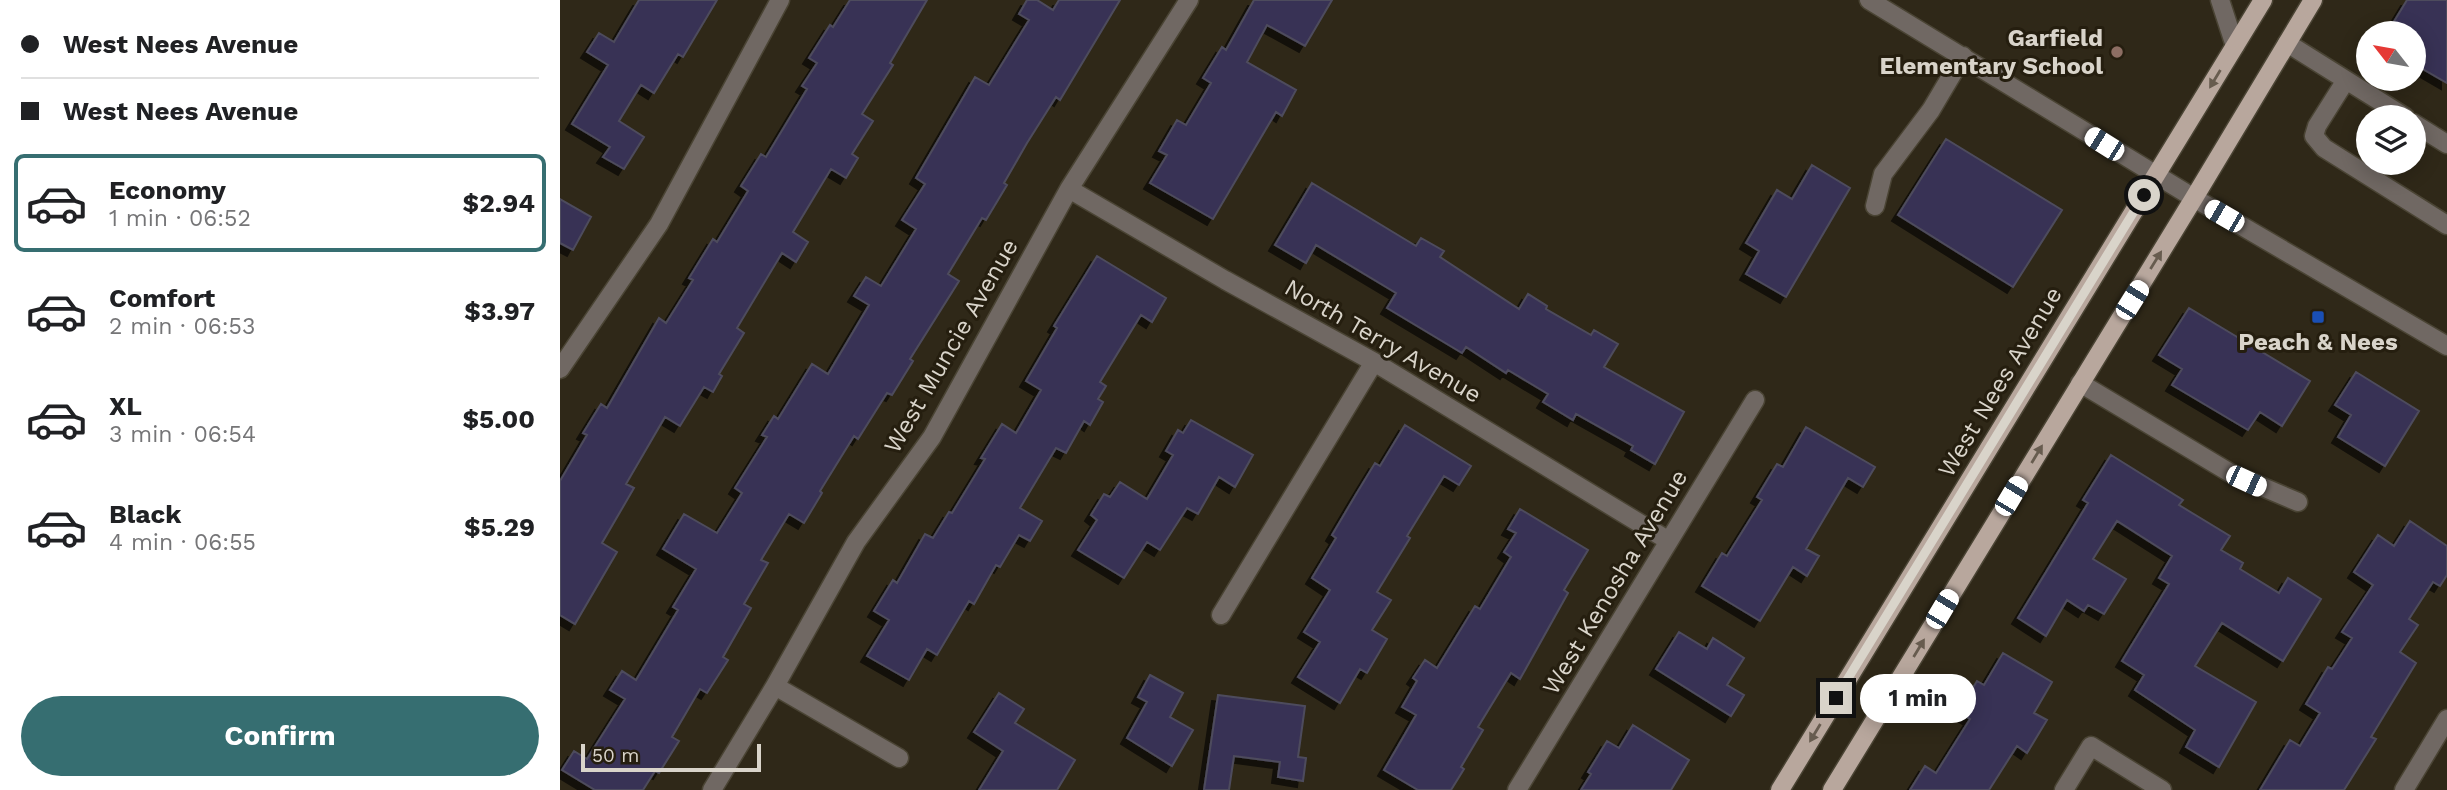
<!DOCTYPE html>
<html lang="en">
<head>
<meta charset="utf-8">
<style>
	:root { --surface:#fff; --page:#f6f6f6; --text:#202124; --muted:#757577; --line:#e0e0e0; --accent:#366e71 }
	body { margin:0; font-family:"Work Sans",sans-serif; background:var(--page); color:var(--text); height:100vh; display:flex; flex-direction:column; font-size:26px; white-space:nowrap }
	* { box-sizing:border-box; margin:0 }
	p { font-size:23px; color:var(--muted) }
	.icon { flex:none; width:38px; height:38px; fill:none; stroke:currentColor; stroke-width:2; stroke-linecap:round; stroke-linejoin:round }
	.map { position:relative; flex:1; overflow:hidden }
	.drawer { display:flex; flex-direction:column; background:var(--surface); width:560px }
	.drawer>* { flex:none }
	.guide { display:grid; align-content:center; height:154px; padding:0 21px; background:var(--surface) }
	.needle { width:46px; rotate:301deg }
	.fabs { position:absolute; left:1796px; top:21px; display:grid; gap:14px }
	.fabs a { display:grid; place-items:center; width:70px; height:70px; border-radius:50%; background:var(--surface); box-shadow:0 4px 18px #0003; font-size:35px }
	.scale { position:absolute; left:21px; bottom:18px; width:180px; box-sizing:border-box; padding-left:7px; border:4px solid #d9d4ca; border-top:0; font-size:19px; line-height:24px; white-space:nowrap; color:#d9d4ca; -webkit-text-stroke:5px #251e0f; paint-order:stroke }
	.end { position:absolute; width:32px; height:32px; margin:-16px; border:9px solid #d9d4ca; background:#111; box-shadow:0 0 0 4px #111 }
	.from { border-radius:50% }
	.bubble { position:absolute; height:49px; border-radius:24px; background:var(--surface); box-shadow:0 4px 18px #0003; font-size:23px; font-weight:700; line-height:49px; text-align:center }
	.car { position:absolute; width:21px; height:42px; margin:-21px -10px; border-radius:9px; box-shadow:0 0 5px 2px #0007; background:linear-gradient(#fff 24%,#345 0 40%,#fff 0 76%,#345 0 86%,#fff 0) }
	.guide b { display:flex; align-items:center; gap:24px; height:66px; font-size:26px }
	.guide b+b { border-top:2px solid var(--line) }
	.guide i { width:18px; height:18px; background:var(--text) }
	ul { padding:0; list-style:none }
	li { display:flex; align-items:center; gap:21px; height:98px; margin:0 14px 10px; padding:0 7px; border:4px solid transparent; border-radius:10px }
	li div { flex:1 }
	li b { display:block; font-size:26px }
	li em { font-style:normal; font-weight:700 }
	li.on { border-color:var(--accent) }
	li>.icon { width:63px; height:63px; stroke-width:1.5 }
	.button { display:flex; gap:14px; margin-top:auto; padding:14px 21px }
	.button a { flex:1; height:80px; border-radius:42px; background:var(--accent); color:#fff; font-size:28px; font-weight:700; line-height:80px; text-align:center }
	main { display:flex; flex:1; min-height:0 }
	.map>svg:first-child { display:block }
</style>
</head>
<body>
<main>
<section class="drawer">
<div class="guide">
<b><i class="from"></i>West Nees Avenue</b>
<b><i></i>West Nees Avenue</b>
</div>
<ul>
<li class="on"><svg class="icon" aria-label="car" viewBox="0 0 24 24"><path d="M5 17H2v-5l4-1 3-4h7l3 4 3 1v5h-3M9 17h6M6 11h13"/><circle cx="7" cy="17" r="2"/><circle cx="17" cy="17" r="2"/></svg><div><b>Economy</b><p>1 min · 06:52</p></div><em>$2.94</em></li>
<li><svg class="icon" aria-label="car" viewBox="0 0 24 24"><path d="M5 17H2v-5l4-1 3-4h7l3 4 3 1v5h-3M9 17h6M6 11h13"/><circle cx="7" cy="17" r="2"/><circle cx="17" cy="17" r="2"/></svg><div><b>Comfort</b><p>2 min · 06:53</p></div><em>$3.97</em></li>
<li><svg class="icon" aria-label="car" viewBox="0 0 24 24"><path d="M5 17H2v-5l4-1 3-4h7l3 4 3 1v5h-3M9 17h6M6 11h13"/><circle cx="7" cy="17" r="2"/><circle cx="17" cy="17" r="2"/></svg><div><b>XL</b><p>3 min · 06:54</p></div><em>$5.00</em></li>
<li><svg class="icon" aria-label="car" viewBox="0 0 24 24"><path d="M5 17H2v-5l4-1 3-4h7l3 4 3 1v5h-3M9 17h6M6 11h13"/><circle cx="7" cy="17" r="2"/><circle cx="17" cy="17" r="2"/></svg><div><b>Black</b><p>4 min · 06:55</p></div><em>$5.29</em></li>
</ul>
<div class="button"><a>Confirm</a></div>
</section>
<div class="map">
<svg width="1887" height="790" viewBox="0 0 1887 790">
	<defs>
		<filter id="shadow"><feDropShadow dx="-6" dy="6" stdDeviation="0" flood-color="#0009"/></filter>
	</defs>
	<rect width="100%" height="100%" fill="#2f2818"/>
	<path fill="#393254" stroke="#4e4c5d" stroke-width="2" filter="url(#shadow)" d="M79,0H157L123,57L118,54L94,93L81,85L59,121L84,137L64,169L43,157L50,147L12,124L48,65L27,52L39,33L54,42Z
		M290,0H367L330,63L333,65L302,114L313,121L292,154L298,158L286,178L271,169L233,232L248,242L236,262L222,253L177,328L184,333L159,374L162,376L153,392L144,387L120,426L105,417L66,484L74,488L42,543L57,552L15,624L0,615V481L27,435L23,433L41,404L47,408L99,318L106,323L133,280L129,278L153,239L157,242L188,191L181,186L201,154L206,157L247,89L242,86L257,63L249,58L270,25L273,27Z
		M467,0H477L493,10L499,0H560L500,100L496,97L467,143L444,183L447,185L426,220L422,218L388,274L399,281L350,359L353,361L332,395L327,393L298,439L294,436L260,491L262,493L244,523L229,514L201,560L208,563L184,604L191,608L163,657L168,660L147,693L140,689L112,737L119,741L99,773L95,771L83,790H35L2,770L14,751L27,759L65,699L50,690L62,671L76,680L118,610L113,607L136,569L103,549L124,514L157,533L182,493L175,488L207,437L202,435L214,416L218,419L252,364L268,374L309,305L294,296L306,277L321,286L356,229L342,220L365,184L356,178L415,77L429,85L469,20L459,14Z
		M694,0H772L745,46L707,25L687,62L736,90L722,116L716,112L653,219L590,183L607,155L599,151L617,120L626,125L651,83L643,78L662,47L666,50Z
		M1847,0H1887V83L1854,64L1863,49L1853,43V33H1827Z
		M1386,139L1502,210L1453,287L1338,215Z
		M1252,165L1290,188L1226,297L1186,274L1199,251L1186,243L1217,190L1232,199Z
		M752,183L856,246L861,238L884,251L880,257L959,309L968,294L987,306L986,309L1031,335L1034,330L1058,344L1044,367L1124,412L1095,464L1071,450L1073,446L1016,414L1013,420L983,402L988,394L948,370L946,373L906,347L902,353L827,308L836,293L756,245L746,263L715,245Z
		M0,199L31,217L13,250L0,243Z
		M537,256L606,298L592,322L581,315L540,382L546,386L538,399L543,402L530,425L524,421L506,453L496,448L460,508L482,521L470,541L459,535L440,567L436,565L414,604L409,601L377,655L367,649L349,680L307,656L329,620L314,611L333,580L337,583L365,534L373,538L389,512L392,513L425,459L421,458L442,424L456,433L481,390L466,381L497,328L494,326Z
		M1629,308L1750,381L1722,426L1700,412L1688,430L1612,385L1622,369L1599,355Z
		M1796,372L1859,411L1825,466L1778,437L1791,415L1775,405Z
		M631,420L693,455L675,487L659,477L638,514L627,508L600,550L587,542L564,578L518,550L537,520L531,515L544,494L550,497L560,482L587,499L613,455L606,451L618,430L623,433Z
		M845,425L911,466L899,485L884,476L847,536L850,538L817,592L831,600L812,630L827,639L807,673L800,669L780,703L738,677L760,642L744,632L770,590L752,578L776,538L772,535L795,496L815,463L820,466Z
		M1246,427L1315,467L1303,487L1288,478L1246,549L1259,556L1247,576L1233,567L1200,621L1142,586L1162,553L1167,556L1202,500L1197,497L1217,464L1223,467Z
		M1551,455L1623,500L1619,505L1670,536L1661,550L1683,563L1680,569L1719,593L1728,578L1761,599L1723,661L1662,623L1635,666L1696,702L1659,767L1626,747L1635,730L1575,690L1584,675L1562,661L1609,584L1599,578L1612,556L1557,521L1533,559L1566,579L1544,614L1528,605L1524,611L1507,600L1486,636L1458,618L1528,503L1523,500Z
		M960,509L1028,550L1004,590L1008,593L960,679L951,673L918,727L923,730L901,767L904,769L891,790H858L824,770L856,715L842,707L857,681L853,678L865,660L877,668L915,606L920,609L951,557L944,552L956,533L948,529Z
		M1850,521L1887,546V575L1880,586L1873,582L1849,619L1858,625L1840,652L1856,663L1811,737L1816,739L1784,790H1700L1730,740L1740,746L1760,713L1746,704L1768,667L1772,669L1792,638L1782,632L1813,585L1794,572L1818,535L1834,546Z
		M1119,632L1147,649L1153,638L1184,658L1167,685L1184,695L1171,716L1096,669Z
		M1443,653L1492,682L1474,713L1487,720L1467,753L1457,746L1429,790H1350L1365,766L1376,773L1410,719L1398,712L1417,681L1424,685Z
		M590,675L623,693L610,717L633,730L612,766L567,738L587,702L578,697Z
		M439,693L464,709L455,723L515,760L497,790H419L443,751L414,732Z
		M658,695L745,706L738,757L746,758L743,781L718,777L720,762L674,756L669,790H644Z
		M1073,725L1129,760L1111,790H1021L1031,774L1028,772L1047,741L1059,748Z"/>
	<g fill="none" stroke-linecap="round" stroke-linejoin="round">
		<defs>
			<path id="minor" d="M1309,0L1634,198L1887,346
				M1660,0L1675,46
				M1727,43L1845,117
				M1786,80L1757,126L1754,136L1764,148L1887,225
				M1853,123L1887,144
				M509,189L665,280L814,362L1109,541
				M1315,206L1323,174L1371,110L1403,56
				M0,369L99,224L220,0
				M1520,383L1672,474L1738,502
				M661,615L814,362
				M215,686L339,758
				M152,790L215,686L296,542L372,437L509,189L629,0
				M957,790L1195,400
				M1504,790L1531,746L1602,790
				M1844,790L1887,719"/>
			<path id="major" d="M1220,790L1703,0
				M1272,790L1634,198L1753,0"/>
		</defs>
		<use href="#minor" stroke="#4a4434" stroke-width="21"/>
		<use href="#major" stroke="#4a4434" stroke-width="21"/>
		<use href="#minor" stroke="#706863" stroke-width="18"/>
		<use href="#major" stroke="#b8a79d" stroke-width="18"/>
	</g>
	<defs><path id="oneway-solid" d="M-6-.8H1V-3.2L6.5 0L1 3.2V.8H-6Z" transform="scale(1.75)"/></defs>
	<g fill="#675c4f">
		<use href="#oneway-solid" transform="translate(1655 79) rotate(121)"/>
		<use href="#oneway-solid" transform="translate(1596 260) rotate(-58)"/>
		<use href="#oneway-solid" transform="translate(1477 454) rotate(-59)"/>
		<use href="#oneway-solid" transform="translate(1359 648) rotate(-59)"/>
		<use href="#oneway-solid" transform="translate(1255 733) rotate(121)"/>
	</g>
	<g fill="none" stroke-linecap="round" stroke-linejoin="round">
		<path stroke="#d9d4ca" stroke-width="9" d="M1276,698L1584,195"/>
	</g>
	<circle fill="#8d6e63" stroke="#251e0f" stroke-width="2.5" cx="1557" cy="52" r="7"/>
	<rect fill="#1a4fb4" stroke="#251e0f" stroke-width="2.5" x="1751" y="310" width="14" height="14" rx="3.5"/>
	<g text-anchor="middle" stroke-width="6" stroke-linejoin="round" paint-order="stroke">
		<g font-size="24" font-weight="bold" fill="#d9d4ca" stroke="#251e0f" text-anchor="end">
			<text x="1543" y="46">Garfield<tspan x="1543" dy="28">Elementary School</tspan></text>
			<text x="1758" y="350" text-anchor="middle">Peach &amp; Nees</text>
		</g>
		<g font-size="24" fill="#d9d4ca" stroke="#251e0f">
			<text transform="translate(823 341) rotate(30)" y="8">North Terry Avenue</text>
			<text transform="translate(391 346) rotate(-60)" y="8">West Muncie Avenue</text>
			<text transform="translate(1440 382) rotate(-59)" y="8">West Nees Avenue</text>
			<text transform="translate(1055 582) rotate(-59)" y="8">West Kenosha Avenue</text>
		</g>
	</g>
</svg>
<div class="fabs">
<a><svg class="needle" viewBox="-14 -14 28 28"><path d="M0-13l5 13h-10z" fill="#e53935"/><path d="M0 13l5-13h-10z" fill="#757577"/></svg></a>
<a><svg class="icon" aria-label="layers" viewBox="0 0 24 24"><path d="M12 4l9 5-9 5-9-5zM3 14l9 5 9-5"/></svg></a>
</div>
<div class="scale">50 m</div>
<i class="end from" style="left:1584px;top:195px"></i>
<i class="end" style="left:1276px;top:698px"></i>
<div class="bubble" style="left:1300px;top:674px;width:116px">1 min</div>
<i class="car" style="left:1544px;top:144px;rotate:302deg"></i>
<i class="car" style="left:1664px;top:216px;rotate:300deg"></i>
<i class="car" style="left:1572px;top:300px;rotate:32deg"></i>
<i class="car" style="left:1686px;top:481px;rotate:115deg"></i>
<i class="car" style="left:1451px;top:496px;rotate:31deg"></i>
<i class="car" style="left:1382px;top:609px;rotate:31deg"></i>
</div>
</main>
</body>
</html>
